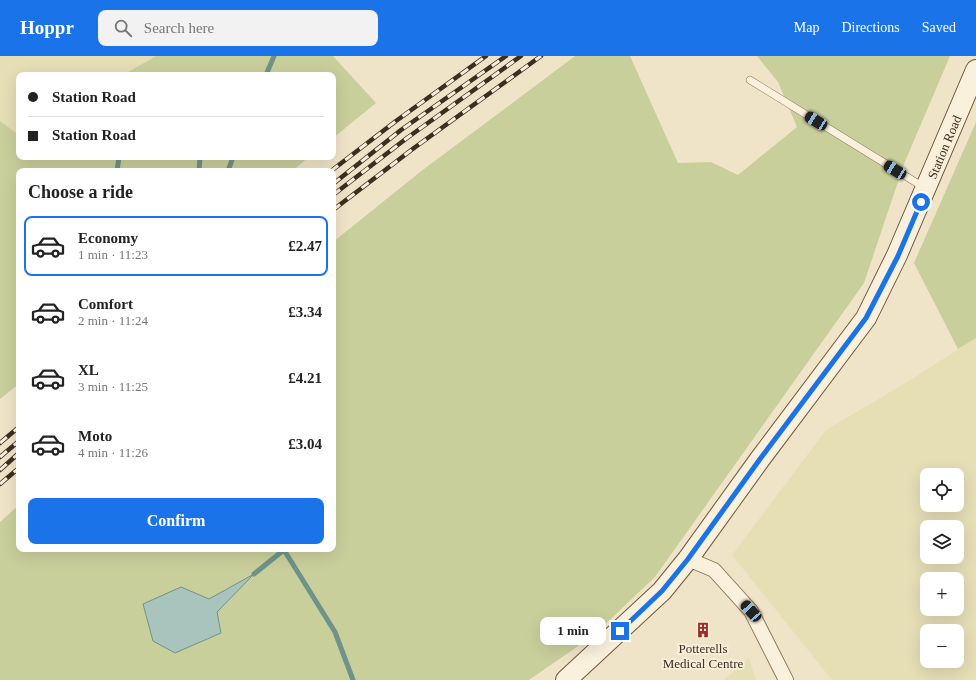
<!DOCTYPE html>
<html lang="en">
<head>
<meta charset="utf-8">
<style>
	:root { --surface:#fff; --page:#f2f2f2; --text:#222; --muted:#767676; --line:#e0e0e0; --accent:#1a73e8 }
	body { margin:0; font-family:"Times New Roman",serif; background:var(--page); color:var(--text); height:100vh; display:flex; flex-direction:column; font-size:15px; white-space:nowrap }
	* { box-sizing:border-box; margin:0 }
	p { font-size:13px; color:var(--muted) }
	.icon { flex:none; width:22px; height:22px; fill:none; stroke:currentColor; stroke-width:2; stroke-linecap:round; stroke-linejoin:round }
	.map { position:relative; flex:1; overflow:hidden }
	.sheet { position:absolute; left:16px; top:112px; width:320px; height:384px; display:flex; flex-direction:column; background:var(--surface); border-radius:8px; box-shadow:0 4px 16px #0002 }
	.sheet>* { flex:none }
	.hud { position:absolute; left:16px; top:16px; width:320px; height:88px; border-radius:8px; box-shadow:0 4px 16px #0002; display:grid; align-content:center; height:88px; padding:0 12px; background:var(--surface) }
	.fabs { position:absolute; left:920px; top:412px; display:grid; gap:8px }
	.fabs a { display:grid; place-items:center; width:44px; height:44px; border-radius:8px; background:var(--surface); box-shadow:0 4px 16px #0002; font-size:20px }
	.end { position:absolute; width:18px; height:18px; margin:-9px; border:5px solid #1a73e8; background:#fff; box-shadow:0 0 0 2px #fff }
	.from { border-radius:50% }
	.bubble { position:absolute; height:28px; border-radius:8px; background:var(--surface); box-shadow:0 4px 16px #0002; font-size:13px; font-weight:800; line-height:28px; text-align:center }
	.car { position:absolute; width:12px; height:24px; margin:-12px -6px; border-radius:5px; box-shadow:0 0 3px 1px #0007; background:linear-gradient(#222 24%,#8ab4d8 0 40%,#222 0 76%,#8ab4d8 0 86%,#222 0) }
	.hud b { display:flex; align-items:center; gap:14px; height:38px; font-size:15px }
	.hud b+b { border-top:1px solid var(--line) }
	.hud i { width:10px; height:10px; background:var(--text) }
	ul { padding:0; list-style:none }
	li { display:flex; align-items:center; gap:12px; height:60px; margin:0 8px 6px; padding:0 4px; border:2px solid transparent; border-radius:8px }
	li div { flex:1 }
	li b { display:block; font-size:15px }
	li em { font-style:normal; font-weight:800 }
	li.active { border-color:var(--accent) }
	li>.icon { width:36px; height:36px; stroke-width:1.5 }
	h2 { padding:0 12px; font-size:18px; line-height:48px }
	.action { display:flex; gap:8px; margin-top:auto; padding:8px 12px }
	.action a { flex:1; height:46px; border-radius:8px; background:var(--accent); color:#fff; font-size:16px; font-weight:800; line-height:46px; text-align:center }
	header { display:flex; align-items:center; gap:24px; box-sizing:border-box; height:56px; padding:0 20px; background:var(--accent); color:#fff }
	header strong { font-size:19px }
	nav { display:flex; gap:22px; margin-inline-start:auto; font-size:14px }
	.search { width:280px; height:36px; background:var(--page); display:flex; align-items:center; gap:10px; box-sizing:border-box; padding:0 14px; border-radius:8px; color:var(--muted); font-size:15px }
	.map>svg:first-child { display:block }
</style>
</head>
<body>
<header>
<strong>Hoppr</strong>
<div class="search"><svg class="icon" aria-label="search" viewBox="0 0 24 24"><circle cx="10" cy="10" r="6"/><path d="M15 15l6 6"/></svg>Search here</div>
<nav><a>Map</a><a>Directions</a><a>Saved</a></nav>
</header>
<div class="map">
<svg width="976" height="624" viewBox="0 0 976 624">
	<rect width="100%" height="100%" fill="#f0e4c8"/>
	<path fill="#e6deb5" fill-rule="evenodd" d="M0,0H156L123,19H19V80L0,65Z
		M976,282V624H832L732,499L826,374L907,326ZM927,419H957V449H927ZM927,471H957V501H927ZM927,523H957V553H927ZM927,575H957V605H927Z
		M749,602L756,624H724Z"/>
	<path fill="#c9cf9b" d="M156,0H333L376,47L333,82V19H123Z
		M575,0H630L678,107L711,106L738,119L797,71L778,26L757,0H950L904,108L864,227L655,521L594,579L529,624H0V466L19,449V493H333V186L420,116Z
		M0,65L19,79V101H309L292,115H19V328L0,343Z
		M976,66V282L958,293L914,207Z"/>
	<path fill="#a9c4bc" stroke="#6f938a" d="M254,518L217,556L221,577L175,597L153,585L143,548L181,531L209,543Z"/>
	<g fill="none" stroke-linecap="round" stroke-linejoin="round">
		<path stroke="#6f938a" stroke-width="5" d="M266,19L274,0
			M117,115L119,101
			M199,115L200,101
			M228,115L233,101
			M284,494L335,576L353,624
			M254,518L285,493"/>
		<defs>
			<path id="lane" d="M750,24L925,132"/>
			<path id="street" d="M688,503L714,514L751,555L786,624"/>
			<path id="secondary" d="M566,624L662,535L688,503L760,403L866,262L897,199L976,14"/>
		</defs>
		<use href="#lane" stroke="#8d765c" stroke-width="8"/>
		<use href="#street" stroke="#8d765c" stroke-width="16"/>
		<use href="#secondary" stroke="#6f573f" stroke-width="22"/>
		<use href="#lane" stroke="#faf1dc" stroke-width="7"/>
		<use href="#street" stroke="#faf1dc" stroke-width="14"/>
		<use href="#secondary" stroke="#faf1dc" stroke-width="20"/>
		<defs>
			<path id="rail" d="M331,115L396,65L486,0
				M333,128L401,74L506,0
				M333,139L407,82L521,0
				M333,154L414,92L541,0
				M0,387L19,371
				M0,401L19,385
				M0,414L19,397
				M0,428L19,412"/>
		</defs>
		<use href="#rail" stroke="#3d2e20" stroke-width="4.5"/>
		<use href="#rail" stroke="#f7eed8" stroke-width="3" stroke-dasharray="9" stroke-linecap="butt"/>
	</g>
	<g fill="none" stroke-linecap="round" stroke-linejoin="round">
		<path stroke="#1a73e8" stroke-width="5" d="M620,575L662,535L688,503L760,403L866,262L898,200L921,146"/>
	</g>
	<defs>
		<symbol id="building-bare" viewBox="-9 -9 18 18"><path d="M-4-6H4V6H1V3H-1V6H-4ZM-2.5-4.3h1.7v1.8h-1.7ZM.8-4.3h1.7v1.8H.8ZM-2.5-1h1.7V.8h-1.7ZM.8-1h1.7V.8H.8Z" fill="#9e2a2b" stroke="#f7eed8" stroke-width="2.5" paint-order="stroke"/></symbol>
	</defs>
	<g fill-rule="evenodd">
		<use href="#building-bare" x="692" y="563" width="22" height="22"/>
	</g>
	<g text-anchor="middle" stroke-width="4" stroke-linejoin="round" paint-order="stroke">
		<g font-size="13" fill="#3d2e20" stroke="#f7eed8">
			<text transform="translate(944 91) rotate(-67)" y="5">Station Road</text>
		</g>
		<g font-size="13" fill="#3d2e20" stroke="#f7eed8">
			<text x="703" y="597">Potterells<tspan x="703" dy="15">Medical Centre</tspan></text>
		</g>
	</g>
</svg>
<div class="fabs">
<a><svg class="icon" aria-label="locate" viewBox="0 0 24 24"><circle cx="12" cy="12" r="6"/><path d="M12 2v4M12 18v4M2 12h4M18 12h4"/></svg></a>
<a><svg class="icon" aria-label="layers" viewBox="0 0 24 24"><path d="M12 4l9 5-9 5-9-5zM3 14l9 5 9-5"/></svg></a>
<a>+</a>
<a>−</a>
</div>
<i class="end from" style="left:921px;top:146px"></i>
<i class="end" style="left:620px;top:575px"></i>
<div class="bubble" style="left:540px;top:561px;width:66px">1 min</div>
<i class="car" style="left:816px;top:65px;rotate:302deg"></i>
<i class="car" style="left:895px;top:114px;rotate:302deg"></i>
<i class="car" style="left:751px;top:555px;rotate:318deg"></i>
<div class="hud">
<b><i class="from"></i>Station Road</b>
<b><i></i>Station Road</b>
</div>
<section class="sheet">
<h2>Choose a ride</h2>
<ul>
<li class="active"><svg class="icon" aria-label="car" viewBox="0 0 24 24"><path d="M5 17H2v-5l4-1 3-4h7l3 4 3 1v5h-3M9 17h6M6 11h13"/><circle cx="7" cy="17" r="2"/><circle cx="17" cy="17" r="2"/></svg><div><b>Economy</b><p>1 min · 11:23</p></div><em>£2.47</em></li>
<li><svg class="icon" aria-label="car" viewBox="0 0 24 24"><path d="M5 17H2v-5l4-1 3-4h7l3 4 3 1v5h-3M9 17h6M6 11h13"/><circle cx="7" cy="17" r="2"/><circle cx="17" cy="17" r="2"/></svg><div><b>Comfort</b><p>2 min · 11:24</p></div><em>£3.34</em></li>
<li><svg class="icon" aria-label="car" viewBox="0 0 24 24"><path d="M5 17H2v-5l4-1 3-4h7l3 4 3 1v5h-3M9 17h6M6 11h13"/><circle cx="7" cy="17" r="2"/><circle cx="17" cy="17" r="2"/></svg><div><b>XL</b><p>3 min · 11:25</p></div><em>£4.21</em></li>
<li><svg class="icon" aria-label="car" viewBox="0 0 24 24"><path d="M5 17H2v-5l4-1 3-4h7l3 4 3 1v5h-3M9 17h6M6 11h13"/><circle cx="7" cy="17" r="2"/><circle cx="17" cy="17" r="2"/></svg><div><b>Moto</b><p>4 min · 11:26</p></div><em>£3.04</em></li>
</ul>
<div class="action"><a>Confirm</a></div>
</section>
</div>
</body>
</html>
